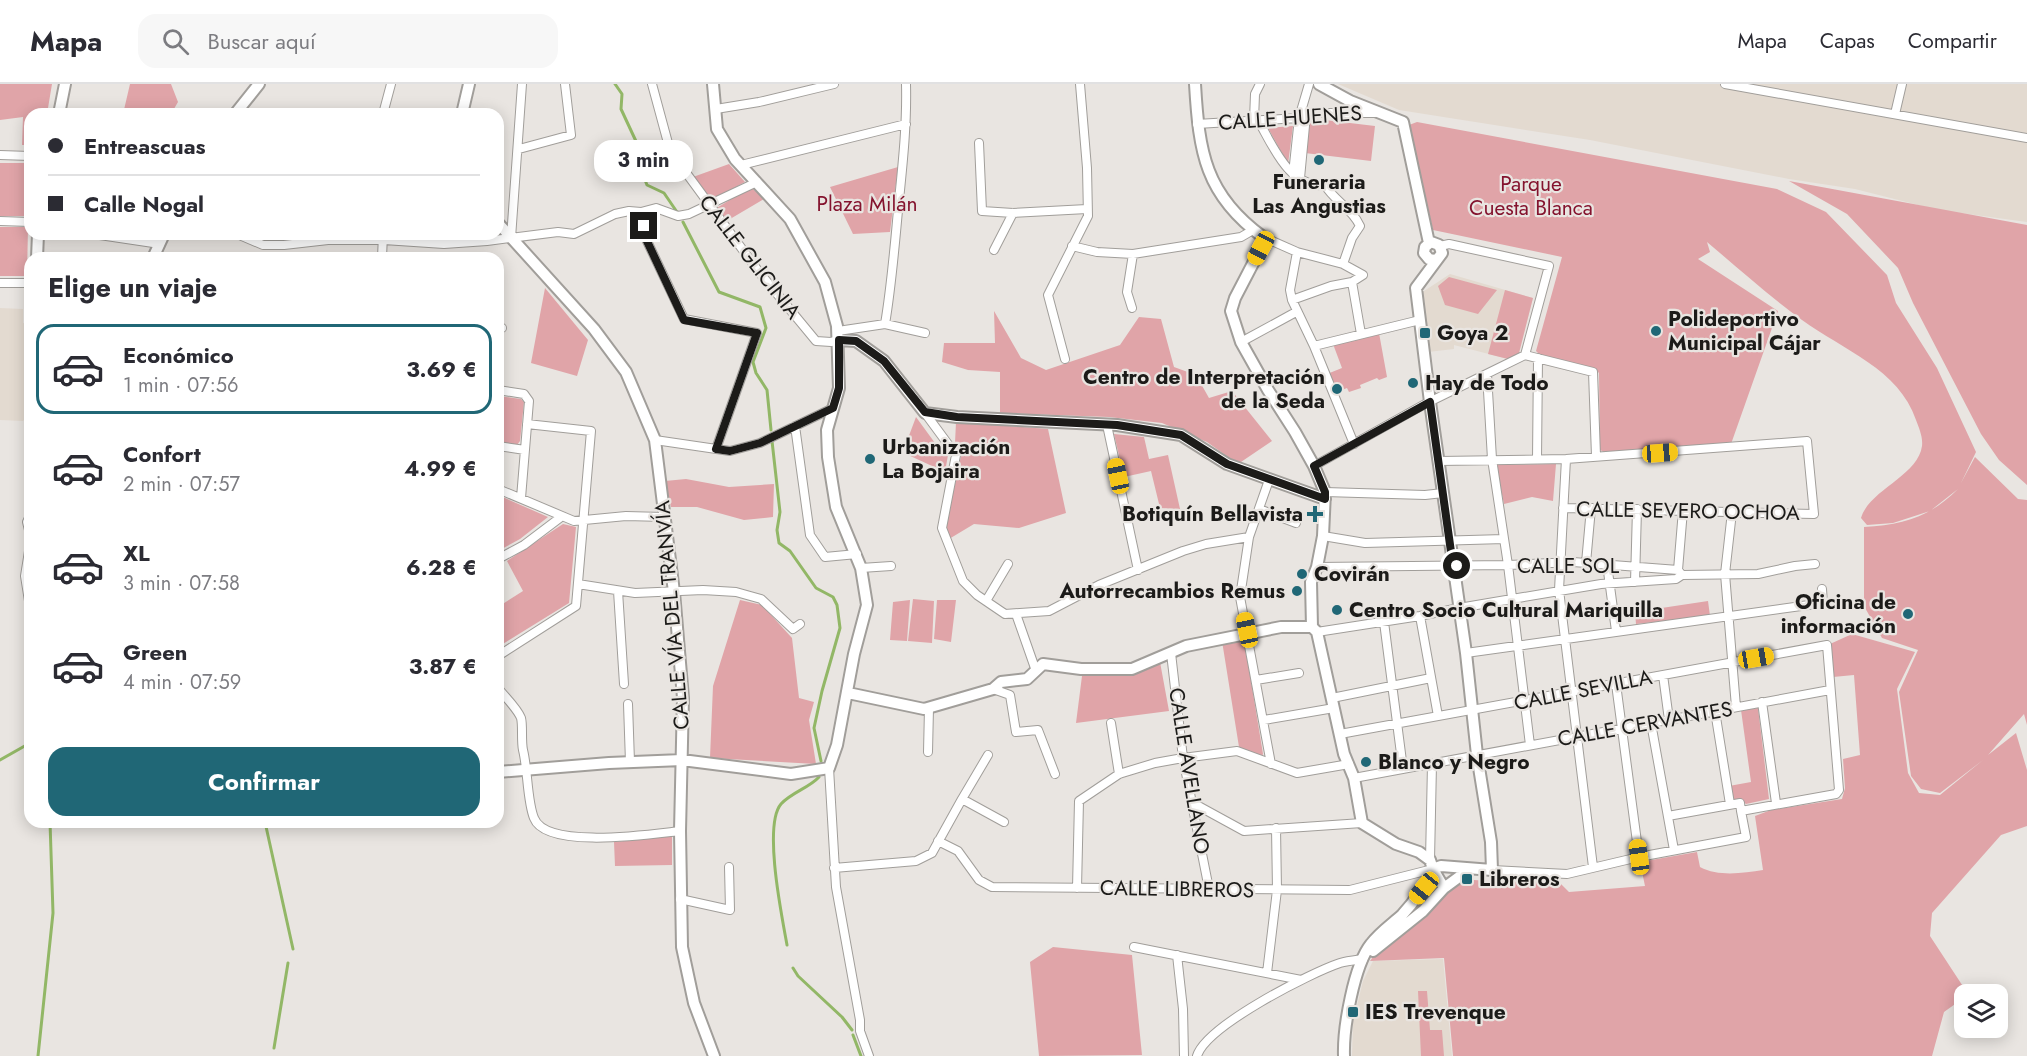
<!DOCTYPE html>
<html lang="es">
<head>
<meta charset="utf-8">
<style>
	:root { --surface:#fff; --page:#f7f7f7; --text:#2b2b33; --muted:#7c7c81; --line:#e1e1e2; --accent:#206776 }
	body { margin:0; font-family:Jost,sans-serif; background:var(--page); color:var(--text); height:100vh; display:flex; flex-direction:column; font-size:22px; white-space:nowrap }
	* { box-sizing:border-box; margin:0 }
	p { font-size:20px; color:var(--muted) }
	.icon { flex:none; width:33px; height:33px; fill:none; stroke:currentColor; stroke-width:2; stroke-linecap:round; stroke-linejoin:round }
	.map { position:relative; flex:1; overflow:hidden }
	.drawer { position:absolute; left:24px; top:168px; width:480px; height:576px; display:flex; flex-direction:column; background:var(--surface); border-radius:18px; box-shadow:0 3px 15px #0003 }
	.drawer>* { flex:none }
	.banner { position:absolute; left:24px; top:24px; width:480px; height:132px; border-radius:18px; box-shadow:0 3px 15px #0003; display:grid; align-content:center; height:132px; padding:0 24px; background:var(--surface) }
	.fabs { position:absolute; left:1954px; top:900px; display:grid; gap:12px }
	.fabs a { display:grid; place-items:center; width:54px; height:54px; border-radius:12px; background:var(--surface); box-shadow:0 3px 15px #0003; font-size:30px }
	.end { position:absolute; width:27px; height:27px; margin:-14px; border:8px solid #1c1b19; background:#fff; box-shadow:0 0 0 3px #fff }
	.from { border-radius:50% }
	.bubble { position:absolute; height:42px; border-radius:18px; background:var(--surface); box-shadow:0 3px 15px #0003; font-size:20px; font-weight:700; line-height:42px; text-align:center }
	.car { position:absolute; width:18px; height:36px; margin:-18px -9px; border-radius:8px; box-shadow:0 0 4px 2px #0007; background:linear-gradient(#f5c518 24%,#345 0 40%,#f5c518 0 76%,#345 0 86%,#f5c518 0) }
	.banner b { display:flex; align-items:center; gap:21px; height:57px; font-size:22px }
	.banner b+b { border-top:2px solid var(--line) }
	.banner i { width:15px; height:15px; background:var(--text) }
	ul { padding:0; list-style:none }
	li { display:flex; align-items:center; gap:18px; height:90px; margin:0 12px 9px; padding:0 12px; border:3px solid transparent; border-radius:18px }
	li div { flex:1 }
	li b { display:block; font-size:22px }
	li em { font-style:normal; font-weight:700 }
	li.selected { border-color:var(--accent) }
	li>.icon { width:54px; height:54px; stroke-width:1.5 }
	h2 { padding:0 24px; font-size:27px; line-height:72px }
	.action { display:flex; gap:12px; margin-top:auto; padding:12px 24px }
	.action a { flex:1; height:69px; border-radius:18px; background:var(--accent); color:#fff; font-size:24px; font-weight:700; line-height:69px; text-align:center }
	header { display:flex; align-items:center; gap:36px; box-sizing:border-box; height:84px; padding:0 30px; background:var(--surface); border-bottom:2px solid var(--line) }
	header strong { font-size:28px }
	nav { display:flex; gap:33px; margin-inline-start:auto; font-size:21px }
	.search { width:420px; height:54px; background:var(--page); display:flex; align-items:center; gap:15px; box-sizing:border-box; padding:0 21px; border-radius:18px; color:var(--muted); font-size:22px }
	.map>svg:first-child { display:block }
</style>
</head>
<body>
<header>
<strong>Mapa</strong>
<div class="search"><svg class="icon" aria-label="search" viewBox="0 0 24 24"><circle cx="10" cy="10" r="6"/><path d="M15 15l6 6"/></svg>Buscar aquí</div>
<nav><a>Mapa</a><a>Capas</a><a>Compartir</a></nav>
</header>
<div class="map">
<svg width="2027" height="972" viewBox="0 0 2027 972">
	<rect width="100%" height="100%" fill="#e9e5e1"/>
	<path fill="#e3dad0" d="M1338,0H2027V138L1938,126L1855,105L1789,95L1590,56L1399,26Z
		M1450,190L1533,214L1519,269L1508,275L1454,261V265L1428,268L1421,209Z
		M0,224L23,225V239L30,240L27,333L23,337L0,336Z
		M1443,875L1452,972H1352L1353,938L1363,897L1373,877Z"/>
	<path fill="#e0a4a8" d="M0,0H52L47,30H30V61H22L23,33L0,36Z
		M130,0H171L178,18L171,30H123Z
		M1308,34L1375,42L1371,77L1305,69Z
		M1417,38L1777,105L1826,128L1887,191L1896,219L1937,284L1976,368L1961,399L1975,373L2018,415L2027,416V641L2024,630L1988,671L2016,649L2027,686V742L2001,751L1932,829L1930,852L1968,910H1965V913L1944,928L1932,972H1453L1444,874L1370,877L1376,869L1423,834L1459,795L1489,797L1557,796L1569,808L1645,802L1640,778L1697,768L1700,783C1719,793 1743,789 1763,786L1755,732L1771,726L1842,715L1845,704L1843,675L1860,671L1854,591L1833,593L1830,560L1852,550L1915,568L1897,605L1908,689L1919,709L1940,711L1983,676L1940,709L1921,705L1911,692L1899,608L1918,566L1882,554L1864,522V443C1903,441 1930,433 1958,405L1930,427L1893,439L1867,441L1861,434C1869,406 1918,392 1922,362C1923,353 1919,344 1916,336C1899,285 1843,266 1802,236C1769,212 1738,184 1707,158L1710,168L1698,175L1778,227L1731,360L1604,368L1600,366L1599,289L1595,285L1540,271L1536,267L1562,173L1433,146L1409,41Z
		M1293,42L1288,80L1268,44Z
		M0,79H30L29,132H0Z
		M729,80L745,98L709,117L693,93Z
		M898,83L890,148L853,150L830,103Z
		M1789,97L2027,141V401L1999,376L1981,350L1913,219L1898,184L1847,130Z
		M751,103L764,115L725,138L715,125Z
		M0,143H28L27,192H0Z
		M1449,193L1497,206L1478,230L1445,221L1438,202Z
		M545,204L588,256L577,292L531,279Z
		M1505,206L1533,214L1519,269L1508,275L1488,270Z
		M994,227L1021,274L1046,286L1120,261L1139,233L1161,235L1174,283L1196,291L1209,314L1232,307L1272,357L1238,380L1207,358L1162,339L1109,333L1000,329V288L968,286L942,278L944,259H995Z
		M1379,249L1387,293L1379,296L1377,294L1360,301L1361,304L1349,308L1347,304L1342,306L1338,299L1332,301L1327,290L1342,284L1333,260Z
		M498,312L521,315L524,318L520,357L517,361L498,358Z
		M916,333L943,370L948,371L945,388L906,370V365H904Z
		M956,338L1048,345L1066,429L1019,444L974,440L949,455L946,442L961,372L955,359Z
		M1114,350L1144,353L1149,375L1168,371L1180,425L1160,424L1151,387L1124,393Z
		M1556,380L1553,417L1532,413L1504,420L1496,381Z
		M686,395L729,403L774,400L773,433L744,436L697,423H671L665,397Z
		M498,411L548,433L520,455L498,467Z
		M563,440L576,443L569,519L498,563V523L523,507L507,477Z
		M913,515L934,517L932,559L908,557Z
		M740,516L762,521L792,554L799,614L814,618L809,636L816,680L710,674L713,602Z
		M910,516L907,557L890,556L893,518Z
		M937,516H956L951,558L934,555Z
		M1708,517L1710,532L1636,540L1635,528Z
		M1244,554L1263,670L1261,674L1239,663L1222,557Z
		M1160,578L1169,627L1076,639L1082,592C1089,589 1094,591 1101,592C1114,592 1148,584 1160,578Z
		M1758,624L1769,715L1746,720L1741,716L1732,715L1729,702L1751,698L1741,626Z
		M672,752V781L615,782L614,758Z
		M1053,863L1132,871L1142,971L1039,972L1030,878Z
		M1418,907H1427L1430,946H1442L1444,972H1421Z"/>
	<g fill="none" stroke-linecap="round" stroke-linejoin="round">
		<path stroke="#92b766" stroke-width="3" d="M615,0L622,10L621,25L641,68L639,81L647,101L664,109L677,128
			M683,138L719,208L760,223L766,244L753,278L756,289L767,306L771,346
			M772,357L780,428L777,446L779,459L790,467L816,504L833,513L837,521L840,544L822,607L814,644L821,677
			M0,676L30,659
			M265,738L293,865
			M787,861C782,833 763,741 781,720C792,708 809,704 819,693
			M793,884L798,892L842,933L852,946
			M853,951L861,972
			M274,964L288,879
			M38,972L53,829L50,738"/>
		<defs>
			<path id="street" d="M652,0L668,59L676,75L759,188L816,257L831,258L839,256
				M1725,0L2027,54
				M716,25L759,18L834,0
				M383,30L391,0
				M1895,30L1902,0
				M1254,36L1255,10L1260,0
				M1258,36C1273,62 1289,104 1325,101C1334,117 1352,124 1360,142L1352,154L1343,180
				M1197,40L1299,34L1312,29H1375
				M979,59L982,127L1013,129L1087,125
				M519,65L571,51L565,0
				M0,71L30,72
				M741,81L906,40
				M1293,90L1299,34L1309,0
				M1300,94L1306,31
				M641,128L646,155L684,235L757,249L716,365
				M0,137L30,138
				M93,150L160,160
				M237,150L263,161H284L328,156H384L444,160L487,157L558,148L574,150L615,130L629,127L641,128L656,124L678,132L689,130L757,98
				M1263,153L1297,168L1343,180L1363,191L1352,198L1331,202L1292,216
				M511,154L522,0
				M1072,162L1097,168L1133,170L1241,153L1253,146
				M1440,162L1449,160L1549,182L1525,271
				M994,166L1013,129
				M1297,168L1290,206L1292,216L1314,262L1354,360
				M382,174L383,150
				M1352,198L1361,250
				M0,199H30
				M1132,224L1127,208L1133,170
				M885,240C892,199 895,157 899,116C903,77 907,39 906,0
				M498,244H502
				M838,247L885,240L925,249
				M1241,258L1296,228
				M1314,262L1420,236
				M1525,271L1593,288L1596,372
				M1065,275L1048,211L1088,132L1087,84L1080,0
				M1487,290L1492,375L1508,481L1530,661
				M498,306L524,310L529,317L521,414
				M925,329L956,371L942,444L963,497L977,511L1005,530L1049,527L1099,501L1183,467L1206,460L1249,453
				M1107,341L1138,486
				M795,342L810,451L825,473L857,470
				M655,356L730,367L760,359L833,324
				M498,362L525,366
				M1537,375L1538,274
				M1566,375L1559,506L1593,783
				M1439,377L1566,375L1807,357L1814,430L1563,424
				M1314,382L1425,320L1525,271
				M1269,396L1249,453L1240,513L1271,680
				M498,405L574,437L626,432L664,433
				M1325,408L1425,411L1443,409
				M1259,425L1296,439
				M1732,428L1725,490L1736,623
				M30,432L27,438L30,450
				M1323,452L1365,459L1504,455
				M498,475L524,461L561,433
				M1586,479L1591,424
				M1607,480L1616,547
				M1317,483L1508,481L1573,478L1678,486L1682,491L1758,490L1795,482L1815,480
				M861,484L891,482
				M1678,486L1683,426
				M1635,498L1637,425
				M578,500L635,509L703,506L736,508L761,515L793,545L800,540
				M618,507L624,600
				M29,517L25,492L30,461
				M986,517L1008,480
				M1016,530L1036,587
				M1420,532L1438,632
				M1384,538L1403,685
				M1317,548L1420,532L1459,524L1601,500L1676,495L1682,491
				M1171,569L1183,674L1209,805
				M1466,569L1823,519L1822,505
				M498,572L576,522L591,347L527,340
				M1663,591L1669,636
				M1256,596L1299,589
				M1616,600L1639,773
				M498,604C505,613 517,624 521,634C523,641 521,656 523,666C528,686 527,717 534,734C546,766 652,750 680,747
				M993,605L1010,611L1016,648L1038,646L1055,690
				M1332,614L1431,594
				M1762,618L1776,719
				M628,620L630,678
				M1715,627L1730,720
				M1264,636L1334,624
				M1111,639L1119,690
				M1651,639L1674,766
				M1340,650L1827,561L1839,706L1836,710L1741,727L1746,753L1639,773L1567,790L1492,786
				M928,668L929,624
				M829,684L836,803L860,936V947L869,972
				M1354,694L1830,606
				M962,715L988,671
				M1191,718L1244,747L1362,739
				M1668,732L1740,719L1741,727
				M938,757L958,767L979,796L992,803L1350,806L1433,785
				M1430,776L1432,680
				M834,784L916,777L932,769L962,715L1004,738
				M1077,804L1079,717L1119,690L1155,679L1183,674L1237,667L1297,689L1349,680
				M680,815L730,826L729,783
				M1134,863L1301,896
				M1177,871L1183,925L1184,972
				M1267,889L1277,806L1276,744
				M1197,972C1206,942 1310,889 1340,879C1347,877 1356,876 1363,875"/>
			<path id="secondary" d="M1195,0C1199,68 1205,111 1263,153L1261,164L1235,214L1231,227L1241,258L1268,306L1295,348L1314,382L1325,408L1323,452L1317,483L1311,498L1312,543L1317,548L1344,670L1354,694L1362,739L1396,760L1419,768L1430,776L1433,785L1444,804
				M1319,0L1350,17L1403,38L1429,159
				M59,30L65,0
				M235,30L259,0
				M462,30L469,0
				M498,139L594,245L626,288L655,356L674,508L683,614L680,747L682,863L694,919L714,972
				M37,174L38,150
				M153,174L164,150
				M839,256L856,257L884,277L925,329L957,333L1117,341L1181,351L1227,380L1325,415
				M848,609L924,625L993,605L1001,598L1027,595L1043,580L1081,585H1132L1186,562L1281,543H1312
				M498,688L609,679L682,676L791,690L829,684L837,661L854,570L867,521L861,484L836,423L828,373L827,346L839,304L837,242L825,198L790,135L735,75L717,45L713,0
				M1433,785L1441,782L1492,786L1491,758L1477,671L1466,569L1430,318L1416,204L1442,169L1439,161L1431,158L1425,163L1424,169L1429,175L1435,176
				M1373,867L1423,827L1444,804L1463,790
				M1344,972C1343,944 1354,881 1371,860C1379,849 1392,840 1402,831C1415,817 1425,802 1433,785"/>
		</defs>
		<use href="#street" stroke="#a19e9a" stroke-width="10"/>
		<use href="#secondary" stroke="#a19e9a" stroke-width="14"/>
		<use href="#street" stroke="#fff" stroke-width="8"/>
		<use href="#secondary" stroke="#fff" stroke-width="10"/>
	</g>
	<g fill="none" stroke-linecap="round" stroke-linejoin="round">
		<path stroke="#1c1b19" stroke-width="8" d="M644,142L646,155L684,236L757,249L716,365L730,367L760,359L833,324L839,304V256L856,257L884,277L925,328L957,333L1117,341L1181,351L1227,380L1325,415V408L1314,382L1430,318L1453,482H1457"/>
	</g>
	<g fill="#206776" stroke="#e9e5e1" stroke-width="2">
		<circle cx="1319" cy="76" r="6"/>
		<circle cx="1656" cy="247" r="6"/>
		<rect x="1419" y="243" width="12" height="12" rx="3"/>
		<circle cx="1413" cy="299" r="6"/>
		<circle cx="1337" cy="305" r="6"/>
		<circle cx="870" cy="375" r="6"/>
		<path d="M1312 421h6v6h6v6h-6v6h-6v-6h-6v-6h6z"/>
		<circle cx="1302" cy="490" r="6"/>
		<circle cx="1297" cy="507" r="6"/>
		<circle cx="1337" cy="526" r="6"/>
		<circle cx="1908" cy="530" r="6"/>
		<circle cx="1366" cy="678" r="6"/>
		<rect x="1461" y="789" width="12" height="12" rx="3"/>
		<rect x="1347" y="922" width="12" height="12" rx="3"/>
	</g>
	<g text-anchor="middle" stroke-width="4.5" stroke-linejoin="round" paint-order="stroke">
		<g font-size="21" fill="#1c1b19" stroke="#e9e5e1">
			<text transform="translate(1290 34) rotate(-4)" y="7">CALLE HUENES</text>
			<text transform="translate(750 173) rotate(52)" y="7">CALLE GLICINIA</text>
			<text transform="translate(1688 427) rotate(1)" y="7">CALLE SEVERO OCHOA</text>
			<text x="1568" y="489">CALLE SOL</text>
			<text transform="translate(672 531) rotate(-95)" y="7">CALLE VÍA DEL TRANVÍA</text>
			<text transform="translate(1583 606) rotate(-11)" y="7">CALLE SEVILLA</text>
			<text transform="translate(1645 640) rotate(-10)" y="7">CALLE CERVANTES</text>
			<text transform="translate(1189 687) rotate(81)" y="7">CALLE AVELLANO</text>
			<text transform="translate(1177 805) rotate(1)" y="7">CALLE LIBREROS</text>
		</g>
		<g font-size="21" font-weight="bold" fill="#1c1b19" stroke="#e9e5e1" text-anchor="start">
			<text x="1319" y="105" text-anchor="middle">Funeraria<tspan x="1319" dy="24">Las Angustias</tspan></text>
			<text x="1668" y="242">Polideportivo<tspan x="1668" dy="24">Municipal Cájar</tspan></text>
			<text x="1437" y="256">Goya 2</text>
			<text x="1325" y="300" text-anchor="end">Centro de Interpretación<tspan x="1325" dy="24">de la Seda</tspan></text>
			<text x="1425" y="306">Hay de Todo</text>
			<text x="882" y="370">Urbanización<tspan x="882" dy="24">La Bojaira</tspan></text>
			<text x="1303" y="437" text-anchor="end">Botiquín Bellavista</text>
			<text x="1314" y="497">Covirán</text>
			<text x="1285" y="514" text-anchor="end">Autorrecambios Remus</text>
			<text x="1896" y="525" text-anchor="end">Oficina de<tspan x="1896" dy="24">información</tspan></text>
			<text x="1349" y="533">Centro Socio Cultural Mariquilla</text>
			<text x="1378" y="685">Blanco y Negro</text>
			<text x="1479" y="802">Libreros</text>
			<text x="1365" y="935">IES Trevenque</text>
		</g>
		<g font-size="21" fill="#84132e" stroke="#e9e5e1">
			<text x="1531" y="107">Parque<tspan x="1531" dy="24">Cuesta Blanca</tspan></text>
			<text x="867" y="127">Plaza Milán</text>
		</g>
	</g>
</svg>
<div class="fabs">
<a><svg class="icon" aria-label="layers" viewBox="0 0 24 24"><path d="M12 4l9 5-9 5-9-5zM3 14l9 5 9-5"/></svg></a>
</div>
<i class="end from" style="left:1457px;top:482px"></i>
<i class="end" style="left:644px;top:142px"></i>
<div class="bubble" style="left:594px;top:56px;width:99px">3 min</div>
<i class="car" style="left:1261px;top:164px;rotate:208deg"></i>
<i class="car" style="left:1660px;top:369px;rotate:86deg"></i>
<i class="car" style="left:1118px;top:392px;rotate:348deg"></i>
<i class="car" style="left:1247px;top:546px;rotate:348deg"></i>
<i class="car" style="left:1756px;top:574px;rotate:80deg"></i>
<i class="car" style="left:1639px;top:773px;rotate:352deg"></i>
<i class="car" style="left:1424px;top:804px;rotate:219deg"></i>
<div class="banner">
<b><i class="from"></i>Entreascuas</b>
<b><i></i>Calle Nogal</b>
</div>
<section class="drawer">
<h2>Elige un viaje</h2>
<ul>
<li class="selected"><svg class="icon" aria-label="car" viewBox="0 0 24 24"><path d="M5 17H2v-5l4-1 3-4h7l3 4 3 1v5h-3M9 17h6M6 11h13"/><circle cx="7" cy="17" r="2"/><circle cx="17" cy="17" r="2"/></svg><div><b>Económico</b><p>1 min · 07:56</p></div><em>3.69 €</em></li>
<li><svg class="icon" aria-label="car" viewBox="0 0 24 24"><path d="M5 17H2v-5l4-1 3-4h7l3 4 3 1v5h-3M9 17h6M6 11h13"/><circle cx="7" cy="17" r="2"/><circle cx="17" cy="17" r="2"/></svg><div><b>Confort</b><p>2 min · 07:57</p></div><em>4.99 €</em></li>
<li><svg class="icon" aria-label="car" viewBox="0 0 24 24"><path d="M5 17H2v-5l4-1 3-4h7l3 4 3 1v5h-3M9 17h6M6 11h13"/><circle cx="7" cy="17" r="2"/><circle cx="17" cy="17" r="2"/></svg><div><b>XL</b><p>3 min · 07:58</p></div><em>6.28 €</em></li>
<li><svg class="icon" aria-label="car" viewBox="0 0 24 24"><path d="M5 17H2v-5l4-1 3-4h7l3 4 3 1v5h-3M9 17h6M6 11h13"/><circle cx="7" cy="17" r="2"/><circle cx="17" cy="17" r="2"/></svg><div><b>Green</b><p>4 min · 07:59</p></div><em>3.87 €</em></li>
</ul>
<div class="action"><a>Confirmar</a></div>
</section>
</div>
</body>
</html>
